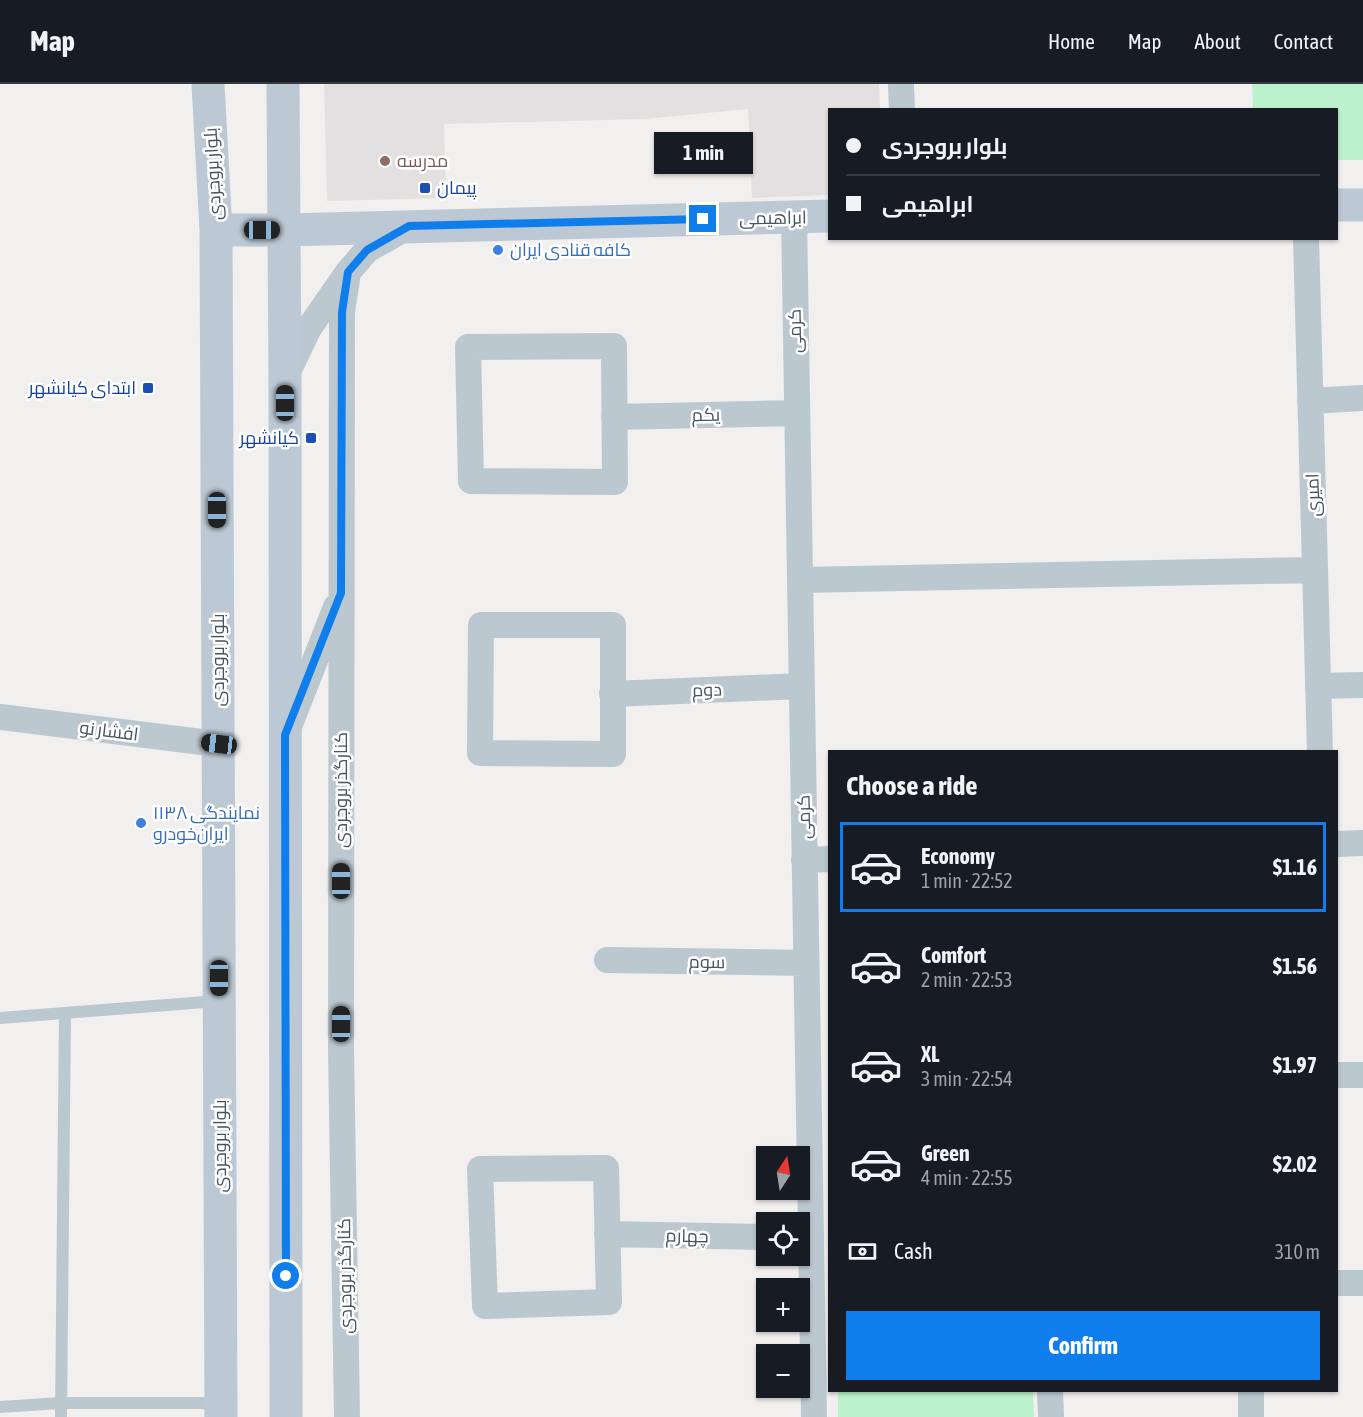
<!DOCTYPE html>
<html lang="en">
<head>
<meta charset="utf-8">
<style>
	:root { --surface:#171b24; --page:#242831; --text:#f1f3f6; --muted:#9ea1a6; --line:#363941; --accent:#0f7eec }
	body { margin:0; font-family:"Asap Condensed",Cairo,sans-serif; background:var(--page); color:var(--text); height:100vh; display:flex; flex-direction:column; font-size:22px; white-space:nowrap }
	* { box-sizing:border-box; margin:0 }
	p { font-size:20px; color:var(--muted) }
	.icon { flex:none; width:33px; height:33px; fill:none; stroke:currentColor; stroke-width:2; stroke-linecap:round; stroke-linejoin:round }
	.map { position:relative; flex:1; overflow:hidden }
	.sheet { position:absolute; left:828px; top:666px; width:510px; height:642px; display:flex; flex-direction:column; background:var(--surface); border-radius:0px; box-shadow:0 2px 4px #0004 }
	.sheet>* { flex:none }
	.banner { position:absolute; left:828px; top:24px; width:510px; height:132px; border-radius:0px; box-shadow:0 2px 4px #0004; display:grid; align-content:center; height:132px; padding:0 18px; background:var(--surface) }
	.needle { width:39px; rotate:12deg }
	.controls { position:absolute; left:756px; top:1062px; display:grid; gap:12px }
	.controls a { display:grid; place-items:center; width:54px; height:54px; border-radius:0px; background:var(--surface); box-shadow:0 2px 4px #0004; font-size:30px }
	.end { position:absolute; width:27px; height:27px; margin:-14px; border:8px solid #0f7eec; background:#fff; box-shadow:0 0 0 3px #fff }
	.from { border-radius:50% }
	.bubble { position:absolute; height:42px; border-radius:0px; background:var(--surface); box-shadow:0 2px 4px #0004; font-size:20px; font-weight:700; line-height:42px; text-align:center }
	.car { position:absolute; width:18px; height:36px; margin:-18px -9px; border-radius:8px; box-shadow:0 0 4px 2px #0007; background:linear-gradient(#222 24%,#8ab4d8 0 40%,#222 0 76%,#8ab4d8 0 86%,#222 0) }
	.banner b { display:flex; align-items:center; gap:21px; height:57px; font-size:22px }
	.banner b+b { border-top:2px solid var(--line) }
	.banner i { width:15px; height:15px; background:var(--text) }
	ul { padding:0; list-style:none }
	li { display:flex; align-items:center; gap:18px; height:90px; margin:0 12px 9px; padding:0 6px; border:3px solid transparent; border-radius:0px }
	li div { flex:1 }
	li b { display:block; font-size:22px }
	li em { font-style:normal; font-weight:700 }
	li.current { border-color:var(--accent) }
	li>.icon { width:54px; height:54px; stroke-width:1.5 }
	h2 { padding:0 18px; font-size:27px; line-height:72px }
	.pay { display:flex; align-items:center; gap:15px; height:66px; padding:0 18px; font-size:22px }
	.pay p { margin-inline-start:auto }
	.button { display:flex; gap:12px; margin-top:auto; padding:12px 18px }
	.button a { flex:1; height:69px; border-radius:0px; background:var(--accent); color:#fff; font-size:24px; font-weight:700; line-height:69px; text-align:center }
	header { display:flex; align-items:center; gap:36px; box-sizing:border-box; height:84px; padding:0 30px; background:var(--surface); border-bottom:2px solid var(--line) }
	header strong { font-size:28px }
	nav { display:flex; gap:33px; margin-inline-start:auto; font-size:21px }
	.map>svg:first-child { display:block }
</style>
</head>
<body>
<header>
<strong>Map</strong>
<nav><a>Home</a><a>Map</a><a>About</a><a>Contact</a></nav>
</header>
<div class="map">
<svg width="1363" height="1333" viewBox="0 0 1363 1333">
	<rect width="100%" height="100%" fill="#f2efef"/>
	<path fill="#e3e0e1" d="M324,0H879L880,25L830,26L829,111L752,114L748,25L645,35L444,40L446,114L327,117Z"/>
	<path fill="#bbf2cd" d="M1252,0H1363V76H1337L1336,26L1253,25Z
		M838,1307H1033L1034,1333H838Z"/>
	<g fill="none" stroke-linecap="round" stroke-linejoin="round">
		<path stroke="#bcc8cf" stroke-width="12" d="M0,934L218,917
			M0,1323L61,1319H219
			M61,1333L65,929"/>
		<path stroke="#bcc8cf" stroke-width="26" d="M901,0L902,26
			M794,133L814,1333
			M1306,154L1320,668
			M614,262L615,398L471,397L468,263Z
			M286,292L309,244L348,188L367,166L408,143
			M1310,317L1363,314
			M614,333L797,329
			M800,496L1315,486
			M481,541H613V670L480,669Z
			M1318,602L1363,601
			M612,610L801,602
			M0,633L218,660
			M290,640L336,523
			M1336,760L1363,759
			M804,776L830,775
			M607,876L806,879
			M1336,991H1363
			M606,1084L609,1218L485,1222L480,1085Z
			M607,1150L766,1153
			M1336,1199H1363
			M1050,1306L1051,1333
			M1251,1306V1333
			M347,1333L341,964L342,228L348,188"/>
		<path stroke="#bcc9d4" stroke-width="33" d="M208,0L216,146L221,1333
			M283,0L285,295L286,1333
			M1336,121H1363
			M216,146H285L830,132"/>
	</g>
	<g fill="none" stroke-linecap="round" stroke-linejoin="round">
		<path stroke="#0f7eec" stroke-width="8" d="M286,1192L285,651L341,509L342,228L348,188L367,166L409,142L703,135"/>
	</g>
	<circle fill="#8d6e63" stroke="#fff" stroke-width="2" cx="385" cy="77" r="6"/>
	<g fill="#1a4fb4" stroke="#fff" stroke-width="2">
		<rect x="419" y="98" width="12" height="12" rx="3"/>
		<rect x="142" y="298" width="12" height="12" rx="3"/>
		<rect x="305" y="348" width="12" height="12" rx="3"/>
	</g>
	<g fill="#3f7fe0" stroke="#fff" stroke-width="2">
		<circle cx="498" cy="166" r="6"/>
		<circle cx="141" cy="739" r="6"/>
	</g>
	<g text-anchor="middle" stroke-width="5" stroke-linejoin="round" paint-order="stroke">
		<g font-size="18" fill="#785e54" stroke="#fff" text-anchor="start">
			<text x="397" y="83">مدرسه</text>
		</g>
		<g font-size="18" fill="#46545e" stroke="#fff">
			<text transform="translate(213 90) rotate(-93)" y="6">بلوار بروجردی</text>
			<text transform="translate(773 134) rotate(-1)" y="6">ابراهیمی</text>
			<text transform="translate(795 247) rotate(-91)" y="6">کرمی</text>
			<text transform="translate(706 331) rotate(-1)" y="6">یکم</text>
			<text transform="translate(1313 411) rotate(-92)" y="6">امیری</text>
			<text transform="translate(218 576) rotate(-90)" y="6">بلوار بروجردی</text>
			<text transform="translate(707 606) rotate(-2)" y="6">دوم</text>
			<text transform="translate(109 647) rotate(7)" y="6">افشار نو</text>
			<text transform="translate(341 706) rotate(-90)" y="6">کنارگذر بروجردی</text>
			<text transform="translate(804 733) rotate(-91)" y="6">کرمی</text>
			<text transform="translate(707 878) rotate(1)" y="6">سوم</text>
			<text transform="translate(220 1062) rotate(-90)" y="6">بلوار بروجردی</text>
			<text transform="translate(687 1152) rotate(1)" y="6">چهارم</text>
			<text transform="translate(345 1192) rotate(-91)" y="6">کنارگذر بروجردی</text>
		</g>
		<g font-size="18" fill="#164399" stroke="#fff" text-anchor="end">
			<text x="437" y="110" text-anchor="start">پیمان</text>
			<text x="136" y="310">ابتدای کیانشهر</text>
			<text x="299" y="360">کیانشهر</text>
		</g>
		<g font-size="18" fill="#366cbe" stroke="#fff" text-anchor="start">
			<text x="510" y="172">کافه قنادی ایران</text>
			<text x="153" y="735">نمایندگی ۱۱۳۸<tspan x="153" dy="21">ایران‌خودرو</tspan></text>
		</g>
	</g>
</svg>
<div class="controls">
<a><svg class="needle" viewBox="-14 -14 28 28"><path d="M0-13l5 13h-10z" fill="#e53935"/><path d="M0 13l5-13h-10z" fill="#9ea1a6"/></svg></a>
<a><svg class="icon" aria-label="locate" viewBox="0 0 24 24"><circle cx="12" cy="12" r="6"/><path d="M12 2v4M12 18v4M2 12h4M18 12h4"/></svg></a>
<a>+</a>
<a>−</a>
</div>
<i class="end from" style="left:286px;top:1192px"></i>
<i class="end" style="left:703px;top:135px"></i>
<div class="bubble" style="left:654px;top:48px;width:99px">1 min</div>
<i class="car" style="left:262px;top:146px;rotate:90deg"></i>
<i class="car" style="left:285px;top:319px;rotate:0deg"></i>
<i class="car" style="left:217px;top:426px;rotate:180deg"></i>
<i class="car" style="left:219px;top:660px;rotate:277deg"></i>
<i class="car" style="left:341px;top:797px;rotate:0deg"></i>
<i class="car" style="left:219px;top:894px;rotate:180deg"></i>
<i class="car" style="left:341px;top:940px;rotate:0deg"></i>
<div class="banner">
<b><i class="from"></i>بلوار بروجردی</b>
<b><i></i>ابراهیمی</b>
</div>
<section class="sheet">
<h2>Choose a ride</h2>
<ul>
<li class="current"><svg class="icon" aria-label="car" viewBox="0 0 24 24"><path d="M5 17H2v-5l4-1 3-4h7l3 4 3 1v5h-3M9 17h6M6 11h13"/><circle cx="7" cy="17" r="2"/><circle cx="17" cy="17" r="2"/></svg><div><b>Economy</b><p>1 min · 22:52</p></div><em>$1.16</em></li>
<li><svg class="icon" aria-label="car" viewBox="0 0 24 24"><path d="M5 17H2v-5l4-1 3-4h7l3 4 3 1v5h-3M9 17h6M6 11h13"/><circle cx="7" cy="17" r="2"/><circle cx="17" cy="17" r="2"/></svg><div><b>Comfort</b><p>2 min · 22:53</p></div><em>$1.56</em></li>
<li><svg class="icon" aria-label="car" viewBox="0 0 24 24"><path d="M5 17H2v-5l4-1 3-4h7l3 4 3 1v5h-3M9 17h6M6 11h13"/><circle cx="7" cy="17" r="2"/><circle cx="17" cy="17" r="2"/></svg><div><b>XL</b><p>3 min · 22:54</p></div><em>$1.97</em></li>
<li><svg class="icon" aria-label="car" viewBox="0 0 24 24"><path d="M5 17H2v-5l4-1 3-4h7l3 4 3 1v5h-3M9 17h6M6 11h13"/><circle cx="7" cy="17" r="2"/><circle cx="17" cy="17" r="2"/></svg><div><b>Green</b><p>4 min · 22:55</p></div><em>$2.02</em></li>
</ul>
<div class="pay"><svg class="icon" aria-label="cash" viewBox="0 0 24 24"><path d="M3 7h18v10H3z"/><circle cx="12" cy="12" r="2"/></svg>Cash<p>310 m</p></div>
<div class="button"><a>Confirm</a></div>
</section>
</div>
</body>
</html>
